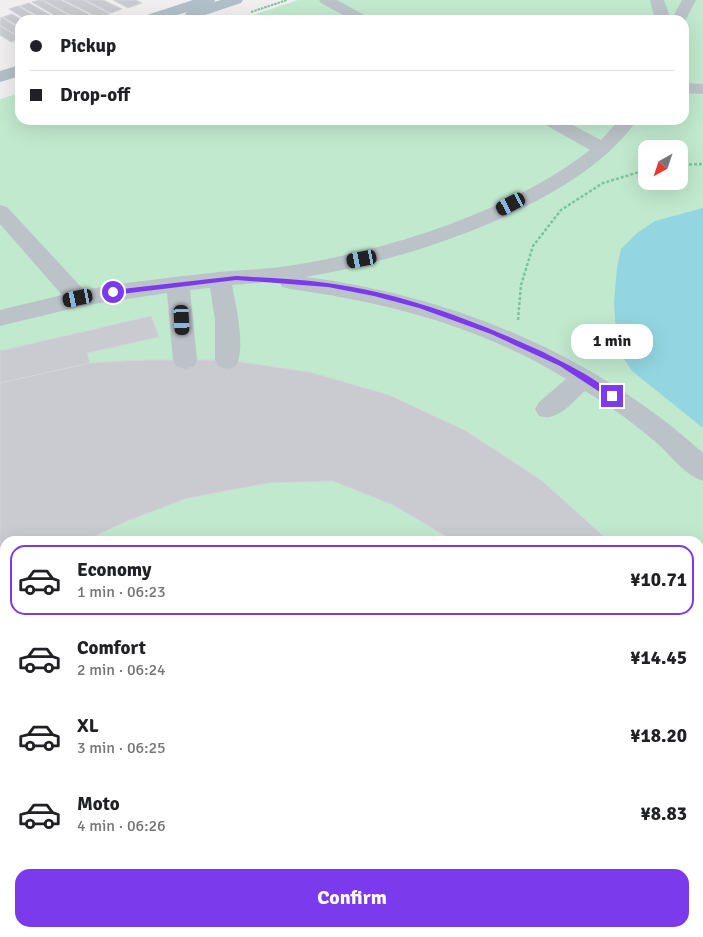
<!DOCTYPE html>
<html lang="en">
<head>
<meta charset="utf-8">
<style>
	:root { --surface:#fff; --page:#f2f2f2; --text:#202124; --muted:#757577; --line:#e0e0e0; --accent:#7c3aed }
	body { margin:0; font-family:Signika,sans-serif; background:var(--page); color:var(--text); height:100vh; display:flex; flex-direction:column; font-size:19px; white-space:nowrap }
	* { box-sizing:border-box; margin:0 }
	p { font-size:16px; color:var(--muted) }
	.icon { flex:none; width:28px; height:28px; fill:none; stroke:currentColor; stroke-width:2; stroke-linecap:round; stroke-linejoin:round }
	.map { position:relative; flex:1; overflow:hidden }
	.sheet { position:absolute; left:0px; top:536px; width:704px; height:401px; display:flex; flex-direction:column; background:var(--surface); border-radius:15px 15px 0 0; box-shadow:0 5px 20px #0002 }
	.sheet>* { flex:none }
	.top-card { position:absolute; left:15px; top:15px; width:674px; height:110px; border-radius:15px; box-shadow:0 5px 20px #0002; display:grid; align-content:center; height:110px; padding:0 15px; background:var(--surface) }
	.needle { width:32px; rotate:220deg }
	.fabs { position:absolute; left:638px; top:140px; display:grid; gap:10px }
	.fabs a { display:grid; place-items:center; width:50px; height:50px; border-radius:10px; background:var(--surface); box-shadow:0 5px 20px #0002; font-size:25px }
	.end { position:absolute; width:22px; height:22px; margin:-11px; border:6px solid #7c3aed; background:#fff; box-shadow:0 0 0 2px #fff }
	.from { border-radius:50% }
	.bubble { position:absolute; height:35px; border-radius:15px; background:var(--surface); box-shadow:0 5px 20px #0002; font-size:16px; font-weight:800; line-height:35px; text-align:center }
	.car { position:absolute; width:15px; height:30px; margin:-15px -8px; border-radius:6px; box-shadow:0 0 4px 1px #0007; background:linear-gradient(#222 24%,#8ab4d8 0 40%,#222 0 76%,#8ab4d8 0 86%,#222 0) }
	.top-card b { display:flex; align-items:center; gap:18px; height:48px; font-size:19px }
	.top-card b+b { border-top:1px solid var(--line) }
	.top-card i { width:12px; height:12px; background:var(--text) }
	ul { padding:9px 0 0; list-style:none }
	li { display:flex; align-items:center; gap:15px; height:70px; margin:0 10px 8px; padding:0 5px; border:2px solid transparent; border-radius:15px }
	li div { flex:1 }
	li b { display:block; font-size:19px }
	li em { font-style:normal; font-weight:800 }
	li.on { border-color:var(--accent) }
	li>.icon { width:45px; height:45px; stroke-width:1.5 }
	.cta { display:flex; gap:10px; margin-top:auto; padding:10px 15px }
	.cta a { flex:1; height:58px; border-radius:15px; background:var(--accent); color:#fff; font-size:20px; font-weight:800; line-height:58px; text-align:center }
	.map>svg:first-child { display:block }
</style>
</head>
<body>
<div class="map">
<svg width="703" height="937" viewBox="0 0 703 937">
	<rect width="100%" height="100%" fill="#f0eeee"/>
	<path fill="#c1e9ce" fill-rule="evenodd" d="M298,0H703V937H0V99L20,93V120H684V20H238ZM646,149H679V181H646ZM5,541H699V932H5Z"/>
	<path fill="#93d6e1" d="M703,208V428L632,371L617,348L614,302L617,268L621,249L637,233L655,221Z"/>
	<path fill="#c9cbd0" stroke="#d2d5d9" d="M41,0L77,20H63L32,2Z
		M43,0H61L96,18L80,20Z
		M64,0H83L110,14L99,18Z
		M85,0H103L122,9L111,13Z
		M113,0H136L142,3L128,8Z
		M29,3L59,20H45L20,6Z
		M18,6L41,20H27L9,9Z
		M12,14L22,20H20V27L3,17Z
		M1,17L20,29V37L0,25Z
		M0,26L20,38V39L11,42L0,35Z
		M151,316L159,337L87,353L90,363L0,383V351Z
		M144,360H227L309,372L389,395L466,431L541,480L609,541H454L393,505L333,481L268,483L188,498L127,521L84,541H5V584L0,587V383L90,363Z
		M699,662L703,669V937H464L467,932H699Z"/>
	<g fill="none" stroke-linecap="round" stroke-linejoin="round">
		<path stroke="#7dc39c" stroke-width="2" stroke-dasharray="2.5 1" stroke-linecap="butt" d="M251,12L287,0"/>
		<path stroke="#7dc39c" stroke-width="2.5" stroke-dasharray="3 2" stroke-linecap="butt" d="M679,165L703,164
			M518,320L521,285L533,246L561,210L603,183L646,170"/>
		<path fill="#bbc3c9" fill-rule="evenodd" d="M319,0H337L368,17L371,20H352L321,3Z
			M650,0H664L671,20H655Z
			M682,0H696L684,23V20H671Z
			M684,83L703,84V94L684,93Z
			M541,120H563L601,140L619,120H637C578,206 406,260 306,277C453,296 593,354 703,453V481C682,474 669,452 652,439C631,421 608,405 585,391C571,403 558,422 539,416L535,409L539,402L566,379C482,327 386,302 290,289L282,287L279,281L232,285C236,305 246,349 236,366L227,369L218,366L215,360V320L210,288L190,290L197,360L194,366L185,369L176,366L173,360L167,293L87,305L0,326V310L62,295L0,224V205L7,207L84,290C128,282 174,277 219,272C244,270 269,269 294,265C389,250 514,210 590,150L544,124Z"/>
		<path fill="#b1bfc9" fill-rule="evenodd" d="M193,0H215L214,2L221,0H243L241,3L193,19L188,17L185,14L187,12L161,20H138L141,17Z
			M20,65V76L0,82V71Z"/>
	</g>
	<path fill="#7c3aed" d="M236,276C267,278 297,279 327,283C402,293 473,320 541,351C559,360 602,381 615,396L614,398H609L560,366L491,334L419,308L374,296L328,287L236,280L113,295L110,292L113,290Z"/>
</svg>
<div class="fabs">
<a><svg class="needle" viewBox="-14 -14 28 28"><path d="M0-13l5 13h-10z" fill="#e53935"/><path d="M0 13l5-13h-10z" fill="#757577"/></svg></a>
</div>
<i class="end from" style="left:113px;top:292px"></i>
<i class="end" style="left:612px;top:396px"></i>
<div class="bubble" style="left:571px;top:324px;width:82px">1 min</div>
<i class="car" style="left:511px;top:204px;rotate:243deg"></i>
<i class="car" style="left:362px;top:259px;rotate:259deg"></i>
<i class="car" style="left:78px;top:298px;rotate:258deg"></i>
<i class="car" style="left:182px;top:320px;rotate:177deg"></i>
<div class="top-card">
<b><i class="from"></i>Pickup</b>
<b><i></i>Drop-off</b>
</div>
<section class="sheet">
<ul>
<li class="on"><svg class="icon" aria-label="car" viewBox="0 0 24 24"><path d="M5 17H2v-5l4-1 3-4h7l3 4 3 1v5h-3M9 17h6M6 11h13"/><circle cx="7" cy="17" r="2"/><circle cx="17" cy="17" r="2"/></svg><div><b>Economy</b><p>1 min · 06:23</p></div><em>¥10.71</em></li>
<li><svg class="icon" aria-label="car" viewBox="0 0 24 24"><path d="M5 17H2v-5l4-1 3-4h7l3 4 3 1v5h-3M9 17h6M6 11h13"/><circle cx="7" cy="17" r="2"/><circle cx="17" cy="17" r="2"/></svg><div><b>Comfort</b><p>2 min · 06:24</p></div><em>¥14.45</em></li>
<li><svg class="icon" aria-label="car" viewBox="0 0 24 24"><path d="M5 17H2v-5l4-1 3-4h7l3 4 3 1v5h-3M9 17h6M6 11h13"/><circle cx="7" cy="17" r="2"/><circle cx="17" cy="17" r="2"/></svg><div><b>XL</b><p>3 min · 06:25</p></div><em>¥18.20</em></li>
<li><svg class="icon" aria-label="car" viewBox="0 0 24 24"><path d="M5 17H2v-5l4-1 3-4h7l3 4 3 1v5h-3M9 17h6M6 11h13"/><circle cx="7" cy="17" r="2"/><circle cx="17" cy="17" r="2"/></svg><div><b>Moto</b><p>4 min · 06:26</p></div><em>¥8.83</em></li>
</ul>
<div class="cta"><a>Confirm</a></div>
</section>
</div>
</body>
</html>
